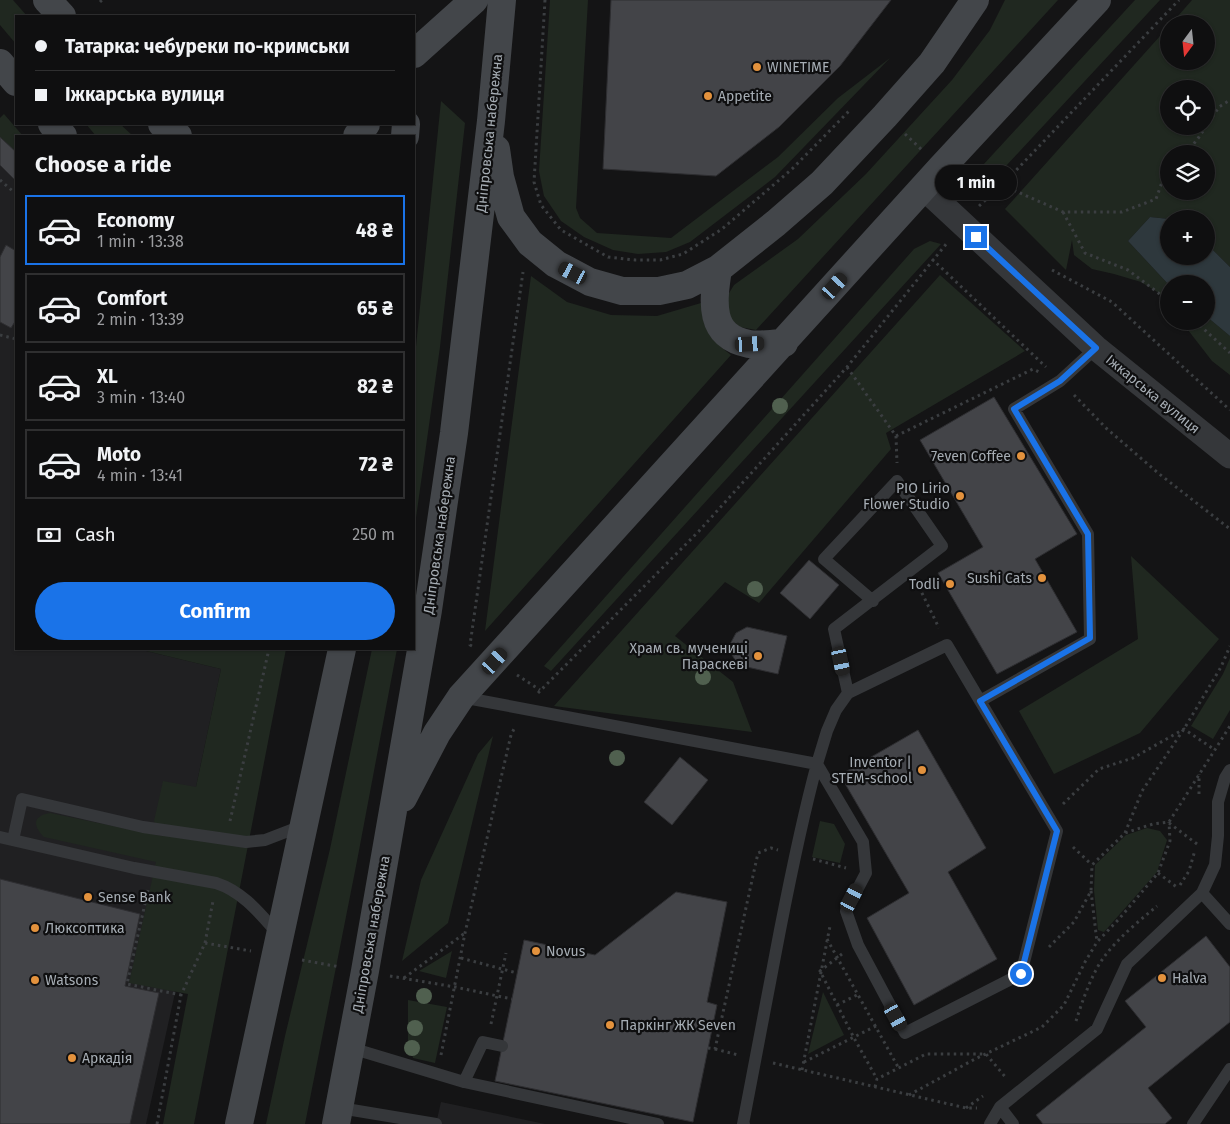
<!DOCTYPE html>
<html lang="en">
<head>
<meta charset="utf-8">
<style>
	:root { --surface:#0f0f10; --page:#181819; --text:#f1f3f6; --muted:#9b9c9f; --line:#2f2f30; --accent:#1a73e8 }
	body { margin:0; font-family:"Fira Sans",sans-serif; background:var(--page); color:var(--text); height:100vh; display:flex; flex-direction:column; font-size:19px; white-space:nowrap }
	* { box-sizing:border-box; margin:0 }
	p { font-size:16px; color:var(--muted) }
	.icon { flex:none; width:28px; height:28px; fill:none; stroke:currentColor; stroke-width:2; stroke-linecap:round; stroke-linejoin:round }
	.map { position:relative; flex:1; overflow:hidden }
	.details { position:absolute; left:15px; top:135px; width:400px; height:515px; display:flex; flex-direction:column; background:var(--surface); border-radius:0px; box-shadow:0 1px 4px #0004,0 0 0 1px var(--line) }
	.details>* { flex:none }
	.top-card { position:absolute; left:15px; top:15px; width:400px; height:110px; border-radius:0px; box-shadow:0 1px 4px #0004,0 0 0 1px var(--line); display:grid; align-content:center; height:110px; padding:0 20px; background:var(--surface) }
	.needle { width:32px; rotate:195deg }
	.buttons { position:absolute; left:1160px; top:15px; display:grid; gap:10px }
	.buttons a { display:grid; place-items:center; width:55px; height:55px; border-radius:50%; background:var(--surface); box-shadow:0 1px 4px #0004,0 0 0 1px var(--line); font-size:25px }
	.end { position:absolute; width:22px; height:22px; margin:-11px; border:6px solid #1a73e8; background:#fff; box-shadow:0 0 0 2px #fff }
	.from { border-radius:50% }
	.bubble { position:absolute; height:35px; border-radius:18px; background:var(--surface); box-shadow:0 1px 4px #0004,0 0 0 1px var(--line); font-size:16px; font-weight:700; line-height:35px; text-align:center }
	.car { position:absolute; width:15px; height:30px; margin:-15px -8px; border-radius:6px; box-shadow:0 0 4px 1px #0007; background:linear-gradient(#222 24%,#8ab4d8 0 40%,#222 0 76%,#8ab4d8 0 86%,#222 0) }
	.top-card b { display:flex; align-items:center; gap:18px; height:48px; font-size:19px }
	.top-card b+b { border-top:1px solid var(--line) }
	.top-card i { width:12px; height:12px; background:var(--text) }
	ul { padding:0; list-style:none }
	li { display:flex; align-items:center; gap:15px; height:70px; margin:0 10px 8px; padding:0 10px; border:2px solid var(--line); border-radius:0px }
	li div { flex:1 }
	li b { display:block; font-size:19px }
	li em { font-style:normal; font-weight:700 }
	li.active { border-color:var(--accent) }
	li>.icon { width:45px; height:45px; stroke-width:1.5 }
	h2 { padding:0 20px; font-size:22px; line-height:60px }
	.pay { display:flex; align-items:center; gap:12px; height:55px; padding:0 20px; font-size:19px }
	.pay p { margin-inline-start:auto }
	.button { display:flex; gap:10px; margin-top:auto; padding:10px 20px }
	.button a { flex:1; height:58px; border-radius:30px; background:var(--accent); color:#fff; font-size:20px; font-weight:700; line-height:58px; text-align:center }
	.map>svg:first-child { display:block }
</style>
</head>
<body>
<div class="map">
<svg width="1230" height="1124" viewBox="0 0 1230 1124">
	<rect width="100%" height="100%" fill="#141415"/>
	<path fill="#202022" d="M0,137L16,152V649H138L221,669L196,787L198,889L146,1124H0Z
		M441,1102L545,1124H436Z"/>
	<path fill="#202820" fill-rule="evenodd" d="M0,0H13L27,16H16V44L0,25Z
		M550,0H588L576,208L580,218L597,233L671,238L778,157L838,98L890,58L775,177L690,242L666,252L638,254L613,250L584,237L561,221L544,196L539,171Z
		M1005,0H1058L756,330L740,327L727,316L726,298L734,285L798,239L866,174L952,80L990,30Z
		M1135,0H1160L992,181L983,165Z
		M1192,0H1230V267L1206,243V219H1169L1150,217L1128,241L1169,285V305L1159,293L1141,282L1114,274L1092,269L1074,255L1072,240L1066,270L1005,209L1169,26V61H1206V24H1171ZM1169,89H1206V126H1169ZM1169,154H1206V191H1169Z
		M441,101L465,123L440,347L414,532V366Z
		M4,114L23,136H16V152L0,137V118Z
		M86,124H120L133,136H96Z
		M930,241L941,244L551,671L544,666L914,249Z
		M940,275L1025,351L886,433L891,449L759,603L725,582L675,636L733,682L752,732L554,706Z
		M531,276L567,302L611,315L657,316L701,303C703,330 710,339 731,355L485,631Z
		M1206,316L1230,336V375L1212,361L1181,321H1206Z
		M1131,556L1219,639L1140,733L1054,774L1019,711L1138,639Z
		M138,649H286L194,1124H163L188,994L129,983L156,862L44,837C33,826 32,816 50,813L161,836L154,821L163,781L196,787L221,669Z
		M372,649H397L357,861L305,1124H266L285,1036L330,849Z
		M1230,658V710L1213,739L1191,726L1223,674Z
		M493,736L448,923L402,961L421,880L478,754Z
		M820,821L834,824L845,844L840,863L812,857Z
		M1147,828L1160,831L1167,840L1157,872L1104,932L1098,930L1094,890L1095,865L1126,835Z
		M452,951L446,978L419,971Z
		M823,992L844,1035L808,1054Z
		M408,1000L447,1007L435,1063L413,1058L408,1040Z"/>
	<path fill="#2e383d" d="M1150,217L1169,219V256H1206V243L1230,267V336L1206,316V284H1169V285L1128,241Z"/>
	<path fill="#434448" stroke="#2e2e31" d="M611,0H891L840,66L779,127L716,176L603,169Z
		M0,137L16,152V181L0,165Z
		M6,245L16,251V320L11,328L0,322V257Z
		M994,397L1077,534L1035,559L1077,632L997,674L938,573L983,547L920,440Z
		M809,560L839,585L810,619L780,593Z
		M747,627L787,636L778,674L738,665L728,648L736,633Z
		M918,730L986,848L948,872L997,959L914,1005L867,918L909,893L840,775Z
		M680,757L708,780L672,825L644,802Z
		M0,879L140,914L125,986L159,993L130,1124H0Z
		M676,892L727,902L707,1002L717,1005L693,1122L495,1081L524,940L595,955Z
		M1206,936L1230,967V1022L1148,1088L1172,1118L1165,1124H1043L1036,1115L1146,1027L1125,1001Z"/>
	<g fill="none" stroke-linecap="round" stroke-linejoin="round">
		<path stroke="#3b3e41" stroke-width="3" stroke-dasharray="2.5 4" stroke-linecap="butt" d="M545,0L534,182L541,205L561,230L608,257L635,260H660L683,254L722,229L792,169L851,109
			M100,2L102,0
			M905,134L922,150
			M1186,154L1199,137L1219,107L1230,100
			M0,180L16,194
			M1002,185L1063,212H1122L1156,199L1162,182L1169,174
			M979,206L1002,185L1179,0
			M1063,212L1085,253L1128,270L1169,301
			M932,259L1046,367
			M1052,270L1112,302L1230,410
			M1195,321L1230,353
			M0,335L16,339
			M847,367L896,436L897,463
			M1074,395L1106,428L1158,473L1230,529
			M896,436L1033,369L1039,372
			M919,587L939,628
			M472,646L470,645L523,272
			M517,675L540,690
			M538,693L699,531L847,367L947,243
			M1199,794V774
			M1063,804L1099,769L1133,758L1184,729L1215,750
			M230,821L269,649
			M1169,823L1197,844
			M1125,833L1142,791L1184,729L1221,667L1230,646
			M1073,847L1092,865
			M813,859L846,868
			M1158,873L1178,888
			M1180,885L1189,871L1195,850
			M148,890L127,984L181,995
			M1091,891L1097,942
			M827,939L898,1067
			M205,943L251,951
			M1049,947L1074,922L1091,891L1092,865L1125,833L1153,824L1169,822L1230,726
			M842,954L820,971L854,1038L877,1079
			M461,958L517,973
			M302,960L340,967
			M390,976L455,987L512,999
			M404,978L465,933
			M837,1005L859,994
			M1076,1021C1082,1002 1092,973 1104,957C1118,938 1139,921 1157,906
			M491,1024L506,953
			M708,1048L715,1049L758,853L771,848L778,850
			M715,1049L738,1055
			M441,1055L465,933L511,735L515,727
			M804,1062L876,1026
			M773,1063L966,1108H977
			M802,1070L830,926
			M875,1087L877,1079L926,1054H986L1007,1079
			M909,1095L975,1059L1042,1027L1064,1005L1085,962L1097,942L1119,919L1158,873L1170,841L1169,822
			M966,1108L983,1096
			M157,1124L181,995L205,943L213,901"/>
		<path stroke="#35373a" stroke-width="12" d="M947,645L1057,831L1021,974L905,1033L858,945L846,911L866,873L863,842L817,764L827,731L836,710L848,693Z
			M848,693L834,629L942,546L897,481L824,559L873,601
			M461,697L817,764C802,819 791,874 780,930C768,995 755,1059 743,1124H744
			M980,701L1090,639L1088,534L1014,409L1060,381L1096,348
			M0,837L134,868L216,883C244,892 261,915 280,936
			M13,840L22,799L143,827L246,842L265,840L304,825
			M1202,893L1230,924
			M351,1048L464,1082L658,1124
			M464,1082L483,1042L502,1046
			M1000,1107L1097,1029L1127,964L1202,893L1215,865L1218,836V802L1225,778L1230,770
			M340,1108L436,1124
			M990,1124L1000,1107L1013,1124
			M1193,1124L1230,1069"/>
		<path stroke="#35373a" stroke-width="25" d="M924,188L1096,348L1230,456"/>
		<path stroke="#43464a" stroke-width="28" d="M47,0L62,16
			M414,54L474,0
			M0,63L16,82
			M52,124L63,136
			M162,124L178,136
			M357,136L366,124
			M405,136L406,124
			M496,149L500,177L511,217L530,243L556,264L590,282L622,291H659L687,285L718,269L776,223L822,183L885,116L932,63L975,0
			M718,269C713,302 708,336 749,344C760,346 773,343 784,343
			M403,798L437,733L461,697L941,168L1097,0
			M239,1124L342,649
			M336,1124L365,971L428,610L454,433L491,121L502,0"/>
	</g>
	<g fill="#50604f">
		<circle cx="780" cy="406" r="8"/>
		<circle cx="755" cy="589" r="8"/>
		<circle cx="703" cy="677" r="8"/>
		<circle cx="617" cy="758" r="8"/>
		<circle cx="424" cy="996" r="8"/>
		<circle cx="415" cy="1028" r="8"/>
		<circle cx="412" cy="1048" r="8"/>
	</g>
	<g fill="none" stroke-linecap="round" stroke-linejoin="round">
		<path stroke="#1a73e8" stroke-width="6" d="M976,237L1096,348L1060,381L1014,409L1088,534L1090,638L980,701L1057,831L1021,974"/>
	</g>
	<g fill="#e3923d" stroke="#0f0f10" stroke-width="2">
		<circle cx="757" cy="67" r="5"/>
		<circle cx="708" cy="96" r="5"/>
		<circle cx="1021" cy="456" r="5"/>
		<circle cx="960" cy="496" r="5"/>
		<circle cx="1042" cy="578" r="5"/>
		<circle cx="950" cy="584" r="5"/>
		<circle cx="758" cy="656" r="5"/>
		<circle cx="922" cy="770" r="5"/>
		<circle cx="88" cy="897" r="5"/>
		<circle cx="35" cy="928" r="5"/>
		<circle cx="536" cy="951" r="5"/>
		<circle cx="1162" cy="978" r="5"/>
		<circle cx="35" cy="980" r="5"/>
		<circle cx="610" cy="1025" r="5"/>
		<circle cx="72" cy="1058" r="5"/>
	</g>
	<g text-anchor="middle" stroke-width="4.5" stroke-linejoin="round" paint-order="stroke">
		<g font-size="14" fill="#a6adb4" stroke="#0f0f10" text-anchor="start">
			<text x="767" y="72">WINETIME</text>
			<text x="718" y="101">Appetite</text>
			<text x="1011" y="461" text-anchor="end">7even Coffee</text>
			<text x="950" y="493" text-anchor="end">PIO Lirio<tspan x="950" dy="16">Flower Studio</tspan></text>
			<text x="1032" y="583" text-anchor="end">Sushi Cats</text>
			<text x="940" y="589" text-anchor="end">Todli</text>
			<text x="748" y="653" text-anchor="end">Храм св. мучениці<tspan x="748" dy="16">Параскеві</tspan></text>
			<text x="912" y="767" text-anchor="end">Inventor |<tspan x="912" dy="16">STEM-school</tspan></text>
			<text x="98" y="902">Sense Bank</text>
			<text x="45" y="933">Люксоптика</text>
			<text x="546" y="956">Novus</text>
			<text x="1172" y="983">Halva</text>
			<text x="45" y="985">Watsons</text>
			<text x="620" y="1030">Паркінг ЖК Seven</text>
			<text x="82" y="1063">Аркадія</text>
		</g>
		<g font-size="14" fill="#a6adb4" stroke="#0f0f10">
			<text transform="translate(489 133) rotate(-84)" y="5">Дніпровська набережна</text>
			<text transform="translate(1153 394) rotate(39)" y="5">Іжкарська вулиця</text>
			<text transform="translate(439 535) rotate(-82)" y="5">Дніпровська набережна</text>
			<text transform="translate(371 934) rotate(-80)" y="5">Дніпровська набережна</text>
		</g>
	</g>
</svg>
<div class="buttons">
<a><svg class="needle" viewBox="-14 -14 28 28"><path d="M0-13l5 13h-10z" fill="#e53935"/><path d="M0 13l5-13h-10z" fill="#9b9c9f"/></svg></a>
<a><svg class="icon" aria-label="locate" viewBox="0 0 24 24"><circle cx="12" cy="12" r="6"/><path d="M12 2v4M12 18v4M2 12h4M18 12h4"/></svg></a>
<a><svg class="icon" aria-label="layers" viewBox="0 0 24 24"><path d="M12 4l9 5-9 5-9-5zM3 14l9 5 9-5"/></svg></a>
<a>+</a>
<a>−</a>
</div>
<i class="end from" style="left:1021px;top:974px"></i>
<i class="end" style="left:976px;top:237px"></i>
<div class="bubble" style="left:935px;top:165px;width:82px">1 min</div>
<i class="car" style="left:573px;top:273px;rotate:297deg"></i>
<i class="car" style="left:835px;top:286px;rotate:42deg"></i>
<i class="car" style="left:750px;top:344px;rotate:87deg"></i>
<i class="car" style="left:495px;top:661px;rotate:42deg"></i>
<i class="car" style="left:841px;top:661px;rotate:168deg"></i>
<i class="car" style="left:852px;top:898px;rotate:28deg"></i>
<i class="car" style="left:896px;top:1017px;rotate:151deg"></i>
<div class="top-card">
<b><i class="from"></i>Татарка: чебуреки по-кримськи</b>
<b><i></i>Іжкарська вулиця</b>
</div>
<section class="details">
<h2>Choose a ride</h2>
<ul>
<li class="active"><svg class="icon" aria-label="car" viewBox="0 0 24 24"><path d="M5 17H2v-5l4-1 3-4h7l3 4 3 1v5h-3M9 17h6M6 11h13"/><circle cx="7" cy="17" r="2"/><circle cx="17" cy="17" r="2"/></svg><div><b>Economy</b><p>1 min · 13:38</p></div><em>48 ₴</em></li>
<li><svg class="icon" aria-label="car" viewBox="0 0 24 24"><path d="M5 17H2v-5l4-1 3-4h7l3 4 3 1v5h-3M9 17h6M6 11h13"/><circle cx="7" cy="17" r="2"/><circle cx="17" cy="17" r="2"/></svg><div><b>Comfort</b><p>2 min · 13:39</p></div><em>65 ₴</em></li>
<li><svg class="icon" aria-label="car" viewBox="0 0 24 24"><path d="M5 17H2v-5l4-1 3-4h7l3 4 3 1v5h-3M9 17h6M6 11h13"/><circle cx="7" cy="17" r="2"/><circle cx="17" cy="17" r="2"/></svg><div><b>XL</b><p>3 min · 13:40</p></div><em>82 ₴</em></li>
<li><svg class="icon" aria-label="car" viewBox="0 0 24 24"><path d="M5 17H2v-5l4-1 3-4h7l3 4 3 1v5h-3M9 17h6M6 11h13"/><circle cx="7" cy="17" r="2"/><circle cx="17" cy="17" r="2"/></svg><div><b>Moto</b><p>4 min · 13:41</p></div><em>72 ₴</em></li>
</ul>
<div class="pay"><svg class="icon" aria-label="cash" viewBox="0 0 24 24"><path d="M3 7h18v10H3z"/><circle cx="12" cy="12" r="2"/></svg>Cash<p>250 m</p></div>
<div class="button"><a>Confirm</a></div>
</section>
</div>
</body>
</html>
